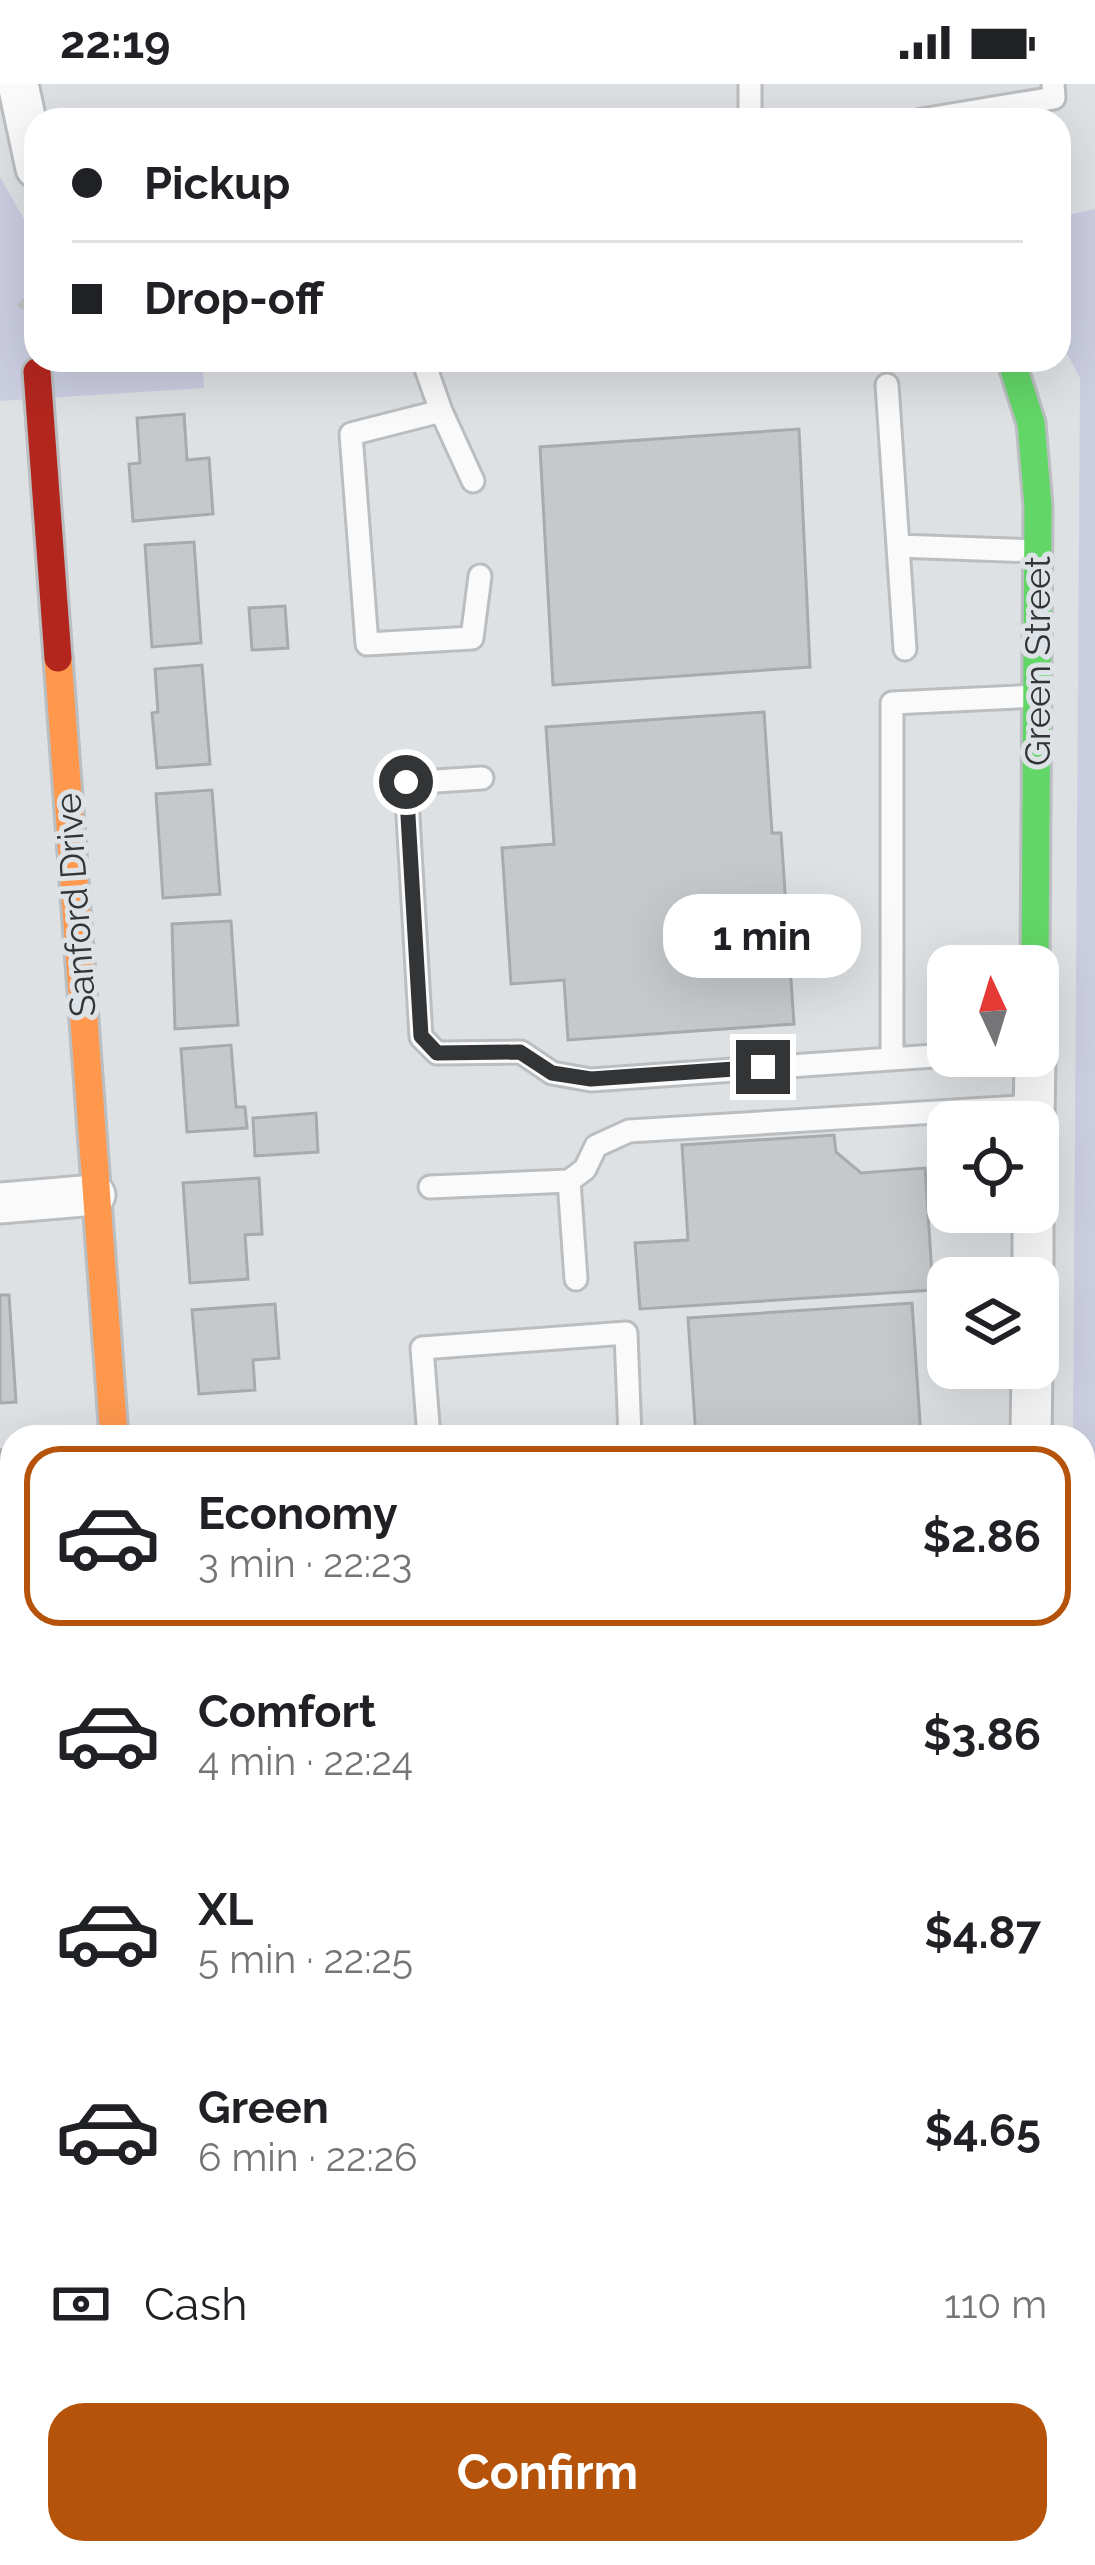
<!DOCTYPE html>
<html lang="en">
<head>
<meta charset="utf-8">
<style>
	:root { --surface:#fff; --page:#f6f6f6; --text:#202124; --muted:#757577; --line:#e0e0e0; --accent:#b45309 }
	body { margin:0; font-family:Raleway,sans-serif; background:var(--page); color:var(--text); height:100vh; display:flex; flex-direction:column; font-size:45px; white-space:nowrap }
	* { box-sizing:border-box; margin:0 }
	p { font-size:39px; color:var(--muted) }
	.icon { flex:none; width:66px; height:66px; fill:none; stroke:currentColor; stroke-width:2; stroke-linecap:round; stroke-linejoin:round }
	.map { position:relative; flex:1; overflow:hidden }
	.side { position:absolute; left:0px; top:1341px; width:1095px; height:1140px; display:flex; flex-direction:column; background:var(--surface); border-radius:36px 36px 0 0; box-shadow:0 12px 48px #0002 }
	.side>* { flex:none }
	.guide { position:absolute; left:24px; top:24px; width:1047px; height:264px; border-radius:36px; box-shadow:0 12px 48px #0002; display:grid; align-content:center; height:264px; padding:0 48px; background:var(--surface) }
	.needle { width:78px; rotate:356deg }
	.fabs { position:absolute; left:927px; top:861px; display:grid; gap:24px }
	.fabs a { display:grid; place-items:center; width:132px; height:132px; border-radius:24px; background:var(--surface); box-shadow:0 12px 48px #0002; font-size:60px }
	.end { position:absolute; width:54px; height:54px; margin:-27px; border:15px solid #323436; background:#fff; box-shadow:0 0 0 6px #fff }
	.from { border-radius:50% }
	.bubble { position:absolute; height:84px; border-radius:36px; background:var(--surface); box-shadow:0 12px 48px #0002; font-size:39px; font-weight:700; line-height:84px; text-align:center }
	.guide b { display:flex; align-items:center; gap:42px; height:114px; font-size:45px }
	.guide b+b { border-top:3px solid var(--line) }
	.guide i { width:30px; height:30px; background:var(--text) }
	ul { padding:21px 0 0; list-style:none }
	li { display:flex; align-items:center; gap:36px; height:180px; margin:0 24px 18px; padding:0 24px; border:6px solid transparent; border-radius:36px }
	li div { flex:1 }
	li b { display:block; font-size:45px }
	li em { font-style:normal; font-weight:700 }
	li.active { border-color:var(--accent) }
	li>.icon { width:108px; height:108px; stroke-width:1.5 }
	.pay { display:flex; align-items:center; gap:30px; height:132px; padding:0 48px; font-size:45px }
	.pay p { margin-inline-start:auto }
	.cta { display:flex; gap:24px; margin-top:auto; padding:24px 48px }
	.cta a { flex:1; height:138px; border-radius:36px; background:var(--accent); color:#fff; font-size:48px; font-weight:700; line-height:138px; text-align:center }
	.status { display:flex; justify-content:space-between; align-items:center; height:84px; padding:0 60px; background:var(--surface); direction:ltr }
	.status svg { height:33px; fill:currentColor }
	.map>svg:first-child { display:block }
</style>
</head>
<body>
<div class="status"><b>22:19</b><svg viewBox="0 0 49 12"><path d="M0 12V9h3v3zM5 12V6h3v6zM10 12V3h3v9zM15 12V0h3v12zM26 1h20v11H26zM47 4h2v5h-2z"/></svg></div>
<div class="map">
<svg width="1095" height="2481" viewBox="0 0 1095 2481">
	<rect width="100%" height="100%" fill="#dee1e4"/>
	<path fill="#cbcde1" d="M0,93L36,156V276H202L204,304L0,317Z
		M1095,125V2481H1064V2469H1083V1353H1073L1080,294L1059,255V133Z"/>
	<path fill="#c6c9cb" stroke="#a8abac" stroke-width="3" d="M184,330L187,376L209,374L213,430L133,437L129,380L140,379L137,334Z
		M799,345L810,583L553,601L540,363Z
		M194,458L201,559L152,563L145,461Z
		M285,522L288,564L252,566L249,524Z
		M202,581L210,680L157,684L152,629L158,628L155,585Z
		M764,628L772,749H781L794,940L568,956L564,896L511,900L502,764L554,760L546,643Z
		M212,706L220,810L163,814L156,710Z
		M231,837L238,941L175,945L172,840Z
		M231,961L236,1023H245L247,1044L187,1048L181,965Z
		M316,1029L318,1068L255,1072L253,1034Z
		M834,1051L836,1068L861,1089L925,1084L933,1206L640,1225L635,1159L688,1156L682,1061Z
		M259,1094L262,1150L245,1151L248,1195L190,1199L183,1099Z
		M0,1211H9L16,1318L0,1319Z
		M912,1219L921,1353H696L688,1234Z
		M275,1220L279,1274L253,1276L255,1306L199,1310L192,1226Z
		M12,1365V1511L0,1512V1366Z
		M12,1680V1730L0,1731V1681Z
		M12,1780V1864L0,1865V1781Z
		M12,1885V1985L0,1986V1886Z
		M12,2026V2109L0,2110V2027Z
		M5,2443H12V2469H110L111,2481H8Z
		M286,2469H366L367,2481H287Z
		M594,2469H807L808,2481H595Z"/>
	<g fill="none" stroke-linecap="round" stroke-linejoin="round">
		<defs>
			<path id="lane" d="M750,36V0
				M921,36L1054,14L1053,0
				M423,276L441,327L473,397
				M887,301L905,565
				M441,327L351,350L367,560L472,554L480,492
				M898,462L1035,467
				M482,694L406,699L421,953L437,969L521,968L552,989L591,996L948,971
				M892,974V619L1037,612
				M569,1097L576,1195
				M430,1103L569,1097L585,1085L596,1062L629,1047L1034,1022
				M429,1353L422,1264L626,1249L630,1353
				M516,2469L517,2481
				M904,2469L906,2481"/>
			<path id="street" d="M18,0L36,84
				M1034,1038L1035,972
				M0,1119L95,1111
				M1033,1194V1128
				M1031,1353L1032,1284
				M0,1585H12
				M0,2353H12
				M190,2469L191,2481
				M1024,2481V2469"/>
			<path id="fast" d="M1011,276L1031,339L1038,422L1035,882"/>
			<path id="slow" d="M58,574L114,1353"/>
			<path id="jam" d="M37,288L58,574"/>
		</defs>
		<use href="#lane" stroke="#bbbec0" stroke-width="27"/>
		<use href="#street" stroke="#bbbec0" stroke-width="45"/>
		<use href="#fast" stroke="#bbbec0" stroke-width="33"/>
		<use href="#slow" stroke="#bbbec0" stroke-width="33"/>
		<use href="#jam" stroke="#bbbec0" stroke-width="33"/>
		<path stroke="#c1c2c2" stroke-width="8" stroke-dasharray="9 9" stroke-linecap="butt" d="M20,224L36,204"/>
		<use href="#lane" stroke="#fafafb" stroke-width="21"/>
		<use href="#street" stroke="#fafafb" stroke-width="39"/>
		<use href="#fast" stroke="#63d668" stroke-width="27"/>
		<use href="#slow" stroke="#ff974d" stroke-width="27"/>
		<use href="#jam" stroke="#b3261e" stroke-width="27"/>
	</g>
	<g fill="none" stroke-linecap="round" stroke-linejoin="round">
		<path stroke="#323436" stroke-width="15" d="M406,698L421,952L437,969L520,968L552,989L591,995L763,983"/>
	</g>
	<g text-anchor="middle" stroke-width="10" stroke-linejoin="round" paint-order="stroke">
		<g font-size="36" fill="#323436" stroke="#dce2e6">
			<text transform="translate(1037 577) rotate(-90)" y="13">Green Street</text>
			<text transform="translate(75 821) rotate(-94)" y="13">Sanford Drive</text>
		</g>
	</g>
</svg>
<div class="fabs">
<a><svg class="needle" viewBox="-14 -14 28 28"><path d="M0-13l5 13h-10z" fill="#e53935"/><path d="M0 13l5-13h-10z" fill="#757577"/></svg></a>
<a><svg class="icon" aria-label="locate" viewBox="0 0 24 24"><circle cx="12" cy="12" r="6"/><path d="M12 2v4M12 18v4M2 12h4M18 12h4"/></svg></a>
<a><svg class="icon" aria-label="layers" viewBox="0 0 24 24"><path d="M12 4l9 5-9 5-9-5zM3 14l9 5 9-5"/></svg></a>
</div>
<i class="end from" style="left:406px;top:698px"></i>
<i class="end" style="left:763px;top:983px"></i>
<div class="bubble" style="left:663px;top:810px;width:198px">1 min</div>
<div class="guide">
<b><i class="from"></i>Pickup</b>
<b><i></i>Drop-off</b>
</div>
<section class="side">
<ul>
<li class="active"><svg class="icon" aria-label="car" viewBox="0 0 24 24"><path d="M5 17H2v-5l4-1 3-4h7l3 4 3 1v5h-3M9 17h6M6 11h13"/><circle cx="7" cy="17" r="2"/><circle cx="17" cy="17" r="2"/></svg><div><b>Economy</b><p>3 min · 22:23</p></div><em>$2.86</em></li>
<li><svg class="icon" aria-label="car" viewBox="0 0 24 24"><path d="M5 17H2v-5l4-1 3-4h7l3 4 3 1v5h-3M9 17h6M6 11h13"/><circle cx="7" cy="17" r="2"/><circle cx="17" cy="17" r="2"/></svg><div><b>Comfort</b><p>4 min · 22:24</p></div><em>$3.86</em></li>
<li><svg class="icon" aria-label="car" viewBox="0 0 24 24"><path d="M5 17H2v-5l4-1 3-4h7l3 4 3 1v5h-3M9 17h6M6 11h13"/><circle cx="7" cy="17" r="2"/><circle cx="17" cy="17" r="2"/></svg><div><b>XL</b><p>5 min · 22:25</p></div><em>$4.87</em></li>
<li><svg class="icon" aria-label="car" viewBox="0 0 24 24"><path d="M5 17H2v-5l4-1 3-4h7l3 4 3 1v5h-3M9 17h6M6 11h13"/><circle cx="7" cy="17" r="2"/><circle cx="17" cy="17" r="2"/></svg><div><b>Green</b><p>6 min · 22:26</p></div><em>$4.65</em></li>
</ul>
<div class="pay"><svg class="icon" aria-label="cash" viewBox="0 0 24 24"><path d="M3 7h18v10H3z"/><circle cx="12" cy="12" r="2"/></svg>Cash<p>110 m</p></div>
<div class="cta"><a>Confirm</a></div>
</section>
</div>
</body>
</html>
